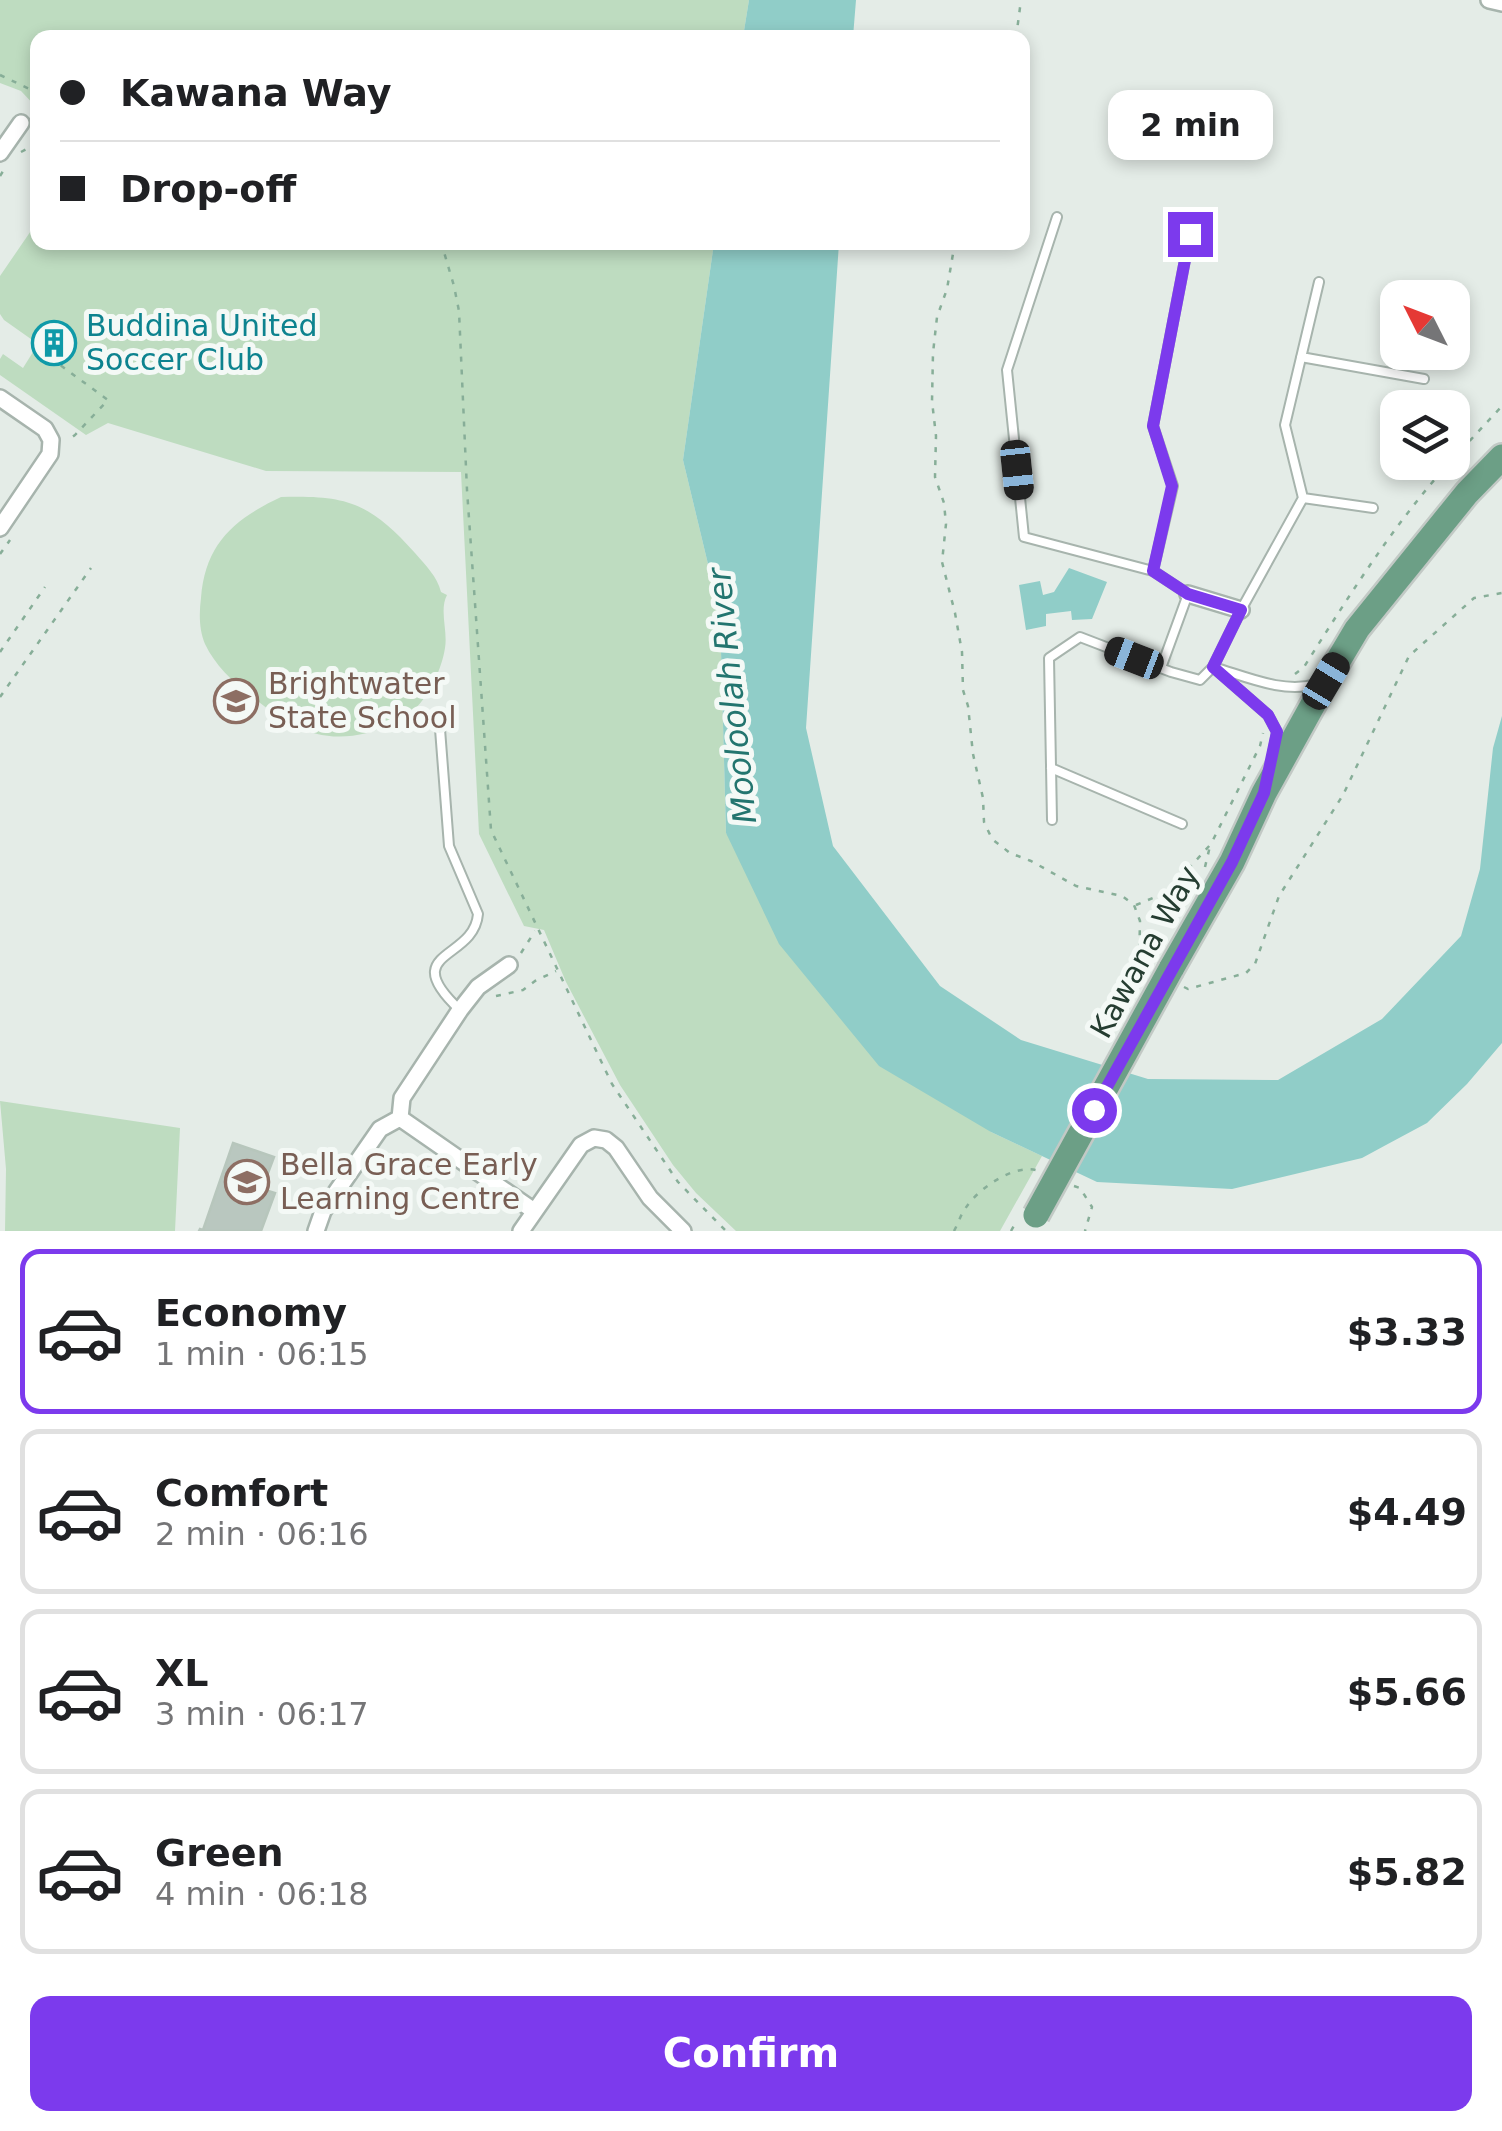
<!DOCTYPE html>
<html lang="en">
<head>
<meta charset="utf-8">
<style>
	:root { --surface:#fff; --page:#f2f2f2; --text:#202124; --muted:#757577; --line:#e0e0e0; --accent:#7c3aed }
	body { margin:0; font-family:"DejaVu Sans",sans-serif; background:var(--page); color:var(--text); height:100vh; display:flex; flex-direction:column; font-size:38px; white-space:nowrap }
	* { box-sizing:border-box; margin:0 }
	p { font-size:32px; color:var(--muted) }
	.icon { flex:none; width:55px; height:55px; fill:none; stroke:currentColor; stroke-width:2; stroke-linecap:round; stroke-linejoin:round }
	.map { position:relative; height:1231px; overflow:hidden }
	.sheet { display:flex; flex-direction:column; background:var(--surface); flex:1 }
	.sheet>* { flex:none }
	.guide { position:absolute; left:30px; top:30px; width:1000px; height:220px; border-radius:20px; box-shadow:0 5px 15px #0003; display:grid; align-content:center; height:220px; padding:0 30px; background:var(--surface) }
	.needle { width:65px; rotate:312deg }
	.controls { position:absolute; left:1380px; top:280px; display:grid; gap:20px }
	.controls a { display:grid; place-items:center; width:90px; height:90px; border-radius:20px; background:var(--surface); box-shadow:0 5px 15px #0003; font-size:50px }
	.end { position:absolute; width:45px; height:45px; margin:-22px; border:12px solid #7c3aed; background:#fff; box-shadow:0 0 0 5px #fff }
	.from { border-radius:50% }
	.bubble { position:absolute; height:70px; border-radius:20px; background:var(--surface); box-shadow:0 5px 15px #0003; font-size:32px; font-weight:800; line-height:70px; text-align:center }
	.car { position:absolute; width:30px; height:60px; margin:-30px -15px; border-radius:12px; box-shadow:0 0 8px 2px #0007; background:linear-gradient(#222 24%,#8ab4d8 0 40%,#222 0 76%,#8ab4d8 0 86%,#222 0) }
	.guide b { display:flex; align-items:center; gap:35px; height:95px; font-size:38px }
	.guide b+b { border-top:2px solid var(--line) }
	.guide i { width:25px; height:25px; background:var(--text) }
	ul { padding:18px 0 0; list-style:none }
	li { display:flex; align-items:center; gap:30px; height:165px; margin:0 20px 15px; padding:0 10px; border:5px solid var(--line); border-radius:20px }
	li div { flex:1 }
	li b { display:block; font-size:38px }
	li em { font-style:normal; font-weight:800 }
	li.active { border-color:var(--accent) }
	li>.icon { width:90px; height:90px; stroke-width:1.5 }
	.cta { display:flex; gap:20px; margin-top:auto; padding:20px 30px }
	.cta a { flex:1; height:115px; border-radius:20px; background:var(--accent); color:#fff; font-size:40px; font-weight:800; line-height:115px; text-align:center }
	.map>svg:first-child { display:block }
</style>
</head>
<body>
<div class="map">
<svg width="1502" height="1231" viewBox="0 0 1502 1231">
	<rect width="100%" height="100%" fill="#e4ece7"/>
	<path fill="#bedcc0" d="M0,0H749L743,37L38,38L37,108L21,91L0,83Z
		M37,222L38,242L714,243L683,460L720,614L726,833L991,1132L1042,1156L1000,1231H736L696,1193L673,1165L620,1085L566,982L544,930L524,926L479,834L461,472L266,471L108,423L86,435L0,375V359L3,354L23,368L38,344L4,320L0,314V276Z
		M281,497C348,495 370,503 415,553C426,566 437,576 441,592L447,595C439,610 448,631 445,648C442,668 430,694 415,709C402,721 384,728 367,733C318,745 287,725 250,695C232,681 215,665 205,644C199,630 199,613 201,598C205,544 234,519 281,497Z
		M0,1101L180,1128L175,1231H5L6,1169Z"/>
	<path fill="#90cdc8" d="M749,0H856L853,37H743Z
		M714,243H839L806,728L833,846L940,986L1021,1040L1148,1079L1278,1080L1382,1019L1461,936L1480,869L1493,748L1502,716V1043L1467,1084L1427,1123L1386,1145L1362,1158L1232,1189L1097,1182L991,1132L879,1066L779,944L726,833L720,614L683,460Z
		M1069,568L1107,582L1092,619L1072,620L1071,611L1046,614V626L1026,630L1019,585L1040,581L1043,595L1054,592Z"/>
	<path fill="#b9c7bf" stroke="#b7c6bc" stroke-width="2.5" d="M53,330L65,348L55,355L43,337Z
		M233,1143L274,1157L262,1189L275,1193L261,1231H199L200,1229L203,1230Z"/>
	<g fill="none" stroke-linecap="round" stroke-linejoin="round">
		<defs>
			<path id="lane" d="M1057,217L1007,370L1024,537L1153,571
				M1301,357L1424,379
				M1303,498L1373,508
				M1161,668L1188,594L1153,571L1173,486L1153,426L1190,234
				M439,716L449,846L478,914C474,961 396,950 460,1010
				M1272,759L1277,732L1268,715L1213,667C1245,676 1283,694 1316,684
				M1051,768L1182,824
				M1052,820L1049,658L1080,637L1171,672L1200,680L1213,667L1241,610L1303,498L1285,425L1319,282"/>
			<path id="street" d="M1489,0L1502,3
				M0,153L21,123
				M0,398L45,429L51,440L50,454L0,528
				M1188,594L1241,610
				M400,1118L534,1211
				M316,1231L323,1211L380,1129L400,1118L402,1098L460,1010L478,987L509,965
				M521,1231L581,1145L594,1138L606,1140L616,1148L650,1198L683,1231"/>
			<path id="primary" d="M1171,969L1232,862L1264,793L1326,681L1357,629L1467,493L1502,457"/>
		</defs>
		<use href="#lane" stroke="#a7b4ad" stroke-width="12"/>
		<use href="#street" stroke="#a7b4ad" stroke-width="20"/>
		<use href="#primary" stroke="#c2c9c5" stroke-width="30"/>
		<path stroke="#87ae98" stroke-width="2.5" stroke-dasharray="5 8" stroke-linecap="butt" d="M1016,38L1021,0
			M0,75L38,93
			M21,152L38,143
			M0,176L5,168
			M441,242L454,286L459,311L467,490L491,830L612,1084L678,1182L726,1231
			M955,242L947,289L937,317L933,353L932,401L936,436L935,477L944,503L946,524L942,562L955,613L962,652L963,690L968,706L973,754L983,798L984,822L992,839L1010,853L1031,861L1076,886L1122,896L1134,905L1140,921L1139,964L1143,974
			M45,345L60,365L108,400L75,435L67,441
			M1452,460L1502,406
			M0,554L10,540
			M0,652L45,587
			M1295,674L1304,667C1349,596 1393,525 1450,462
			M0,697L91,568
			M1205,867L1210,846
			M1136,905L1167,892L1211,844L1260,746L1263,733
			M521,953L535,931
			M1184,987L1188,989L1246,973L1255,964L1279,896L1343,795L1409,656L1474,598L1502,593
			M496,996L523,990L535,981L556,971
			M1074,1186L1080,1188L1092,1207L1085,1231
			M954,1231C958,1224 960,1216 965,1209C977,1189 1016,1162 1039,1171
			M1011,1231L1016,1222"/>
		<use href="#lane" stroke="#fff" stroke-width="8"/>
		<use href="#street" stroke="#fff" stroke-width="15"/>
		<use href="#primary" stroke="#6c9f86" stroke-width="25"/>
		<defs>
			<path id="primary-bridge" d="M1036,1215L1171,969"/>
		</defs>
		<use href="#primary-bridge" stroke="#c2c9c5" stroke-width="30" stroke-linecap="butt"/>
		<use href="#primary-bridge" stroke="#6c9f86" stroke-width="25"/>
	</g>
	<g fill="none" stroke-linecap="round" stroke-linejoin="round">
		<path stroke="#7c3aed" stroke-width="12" d="M1094,1110L1232,862L1264,793L1277,732L1268,715L1213,667L1241,610L1188,594L1153,571L1172,486L1153,426L1190,234"/>
	</g>
	<defs>
		<symbol id="building-ring" viewBox="-11 -11 22 22"><circle r="9.5" fill="#f4f9f6" stroke="#0f9aa8" stroke-width="1.5"/><path d="M-4-6H4V6H1V3H-1V6H-4ZM-2.5-4.3h1.7v1.8h-1.7ZM.8-4.3h1.7v1.8H.8ZM-2.5-1h1.7V.8h-1.7ZM.8-1h1.7V.8H.8Z" fill="#0f9aa8"/></symbol>
		<symbol id="school-ring" viewBox="-11 -11 22 22"><circle r="9.5" fill="#f4f9f6" stroke="#8d6e63" stroke-width="1.5"/><path d="M0-5L7-2L0 1L-7-2ZM-4 1L0 2.5L4 1V4Q0 6-4 4Z" fill="#8d6e63"/></symbol>
	</defs>
	<g fill-rule="evenodd">
		<use href="#building-ring" x="29" y="318" width="50" height="50"/>
		<use href="#school-ring" x="211" y="676" width="50" height="50"/>
		<use href="#school-ring" x="222" y="1157" width="50" height="50"/>
	</g>
	<g text-anchor="middle" stroke-width="10" stroke-linejoin="round" paint-order="stroke">
		<g font-size="30" fill="#0d838f" stroke="#f4f9f6" text-anchor="start">
			<text x="86" y="336">Buddina United<tspan x="86" dy="34">Soccer Club</tspan></text>
		</g>
		<g font-size="30" fill="#785e54" stroke="#f4f9f6" text-anchor="start">
			<text x="268" y="694">Brightwater<tspan x="268" dy="34">State School</tspan></text>
			<text x="280" y="1175">Bella Grace Early<tspan x="280" dy="34">Learning Centre</tspan></text>
		</g>
		<g font-size="30" fill="#253d31" stroke="#f4f9f6">
			<text transform="translate(1145 952) rotate(-61)" y="10">Kawana Way</text>
		</g>
		<g font-size="32" font-style="italic" fill="#23756f" stroke="#f4f9f6">
			<text transform="translate(732 696) rotate(-96)" y="11">Mooloolah River</text>
		</g>
	</g>
</svg>
<div class="controls">
<a><svg class="needle" viewBox="-14 -14 28 28"><path d="M0-13l5 13h-10z" fill="#e53935"/><path d="M0 13l5-13h-10z" fill="#757577"/></svg></a>
<a><svg class="icon" aria-label="layers" viewBox="0 0 24 24"><path d="M12 4l9 5-9 5-9-5zM3 14l9 5 9-5"/></svg></a>
</div>
<i class="end from" style="left:1094px;top:1110px"></i>
<i class="end" style="left:1190px;top:234px"></i>
<div class="bubble" style="left:1108px;top:90px;width:165px">2 min</div>
<i class="car" style="left:1017px;top:470px;rotate:174deg"></i>
<i class="car" style="left:1134px;top:658px;rotate:291deg"></i>
<i class="car" style="left:1326px;top:681px;rotate:31deg"></i>
<div class="guide">
<b><i class="from"></i>Kawana Way</b>
<b><i></i>Drop-off</b>
</div>
</div>
<section class="sheet">
<ul>
<li class="active"><svg class="icon" aria-label="car" viewBox="0 0 24 24"><path d="M5 17H2v-5l4-1 3-4h7l3 4 3 1v5h-3M9 17h6M6 11h13"/><circle cx="7" cy="17" r="2"/><circle cx="17" cy="17" r="2"/></svg><div><b>Economy</b><p>1 min · 06:15</p></div><em>$3.33</em></li>
<li><svg class="icon" aria-label="car" viewBox="0 0 24 24"><path d="M5 17H2v-5l4-1 3-4h7l3 4 3 1v5h-3M9 17h6M6 11h13"/><circle cx="7" cy="17" r="2"/><circle cx="17" cy="17" r="2"/></svg><div><b>Comfort</b><p>2 min · 06:16</p></div><em>$4.49</em></li>
<li><svg class="icon" aria-label="car" viewBox="0 0 24 24"><path d="M5 17H2v-5l4-1 3-4h7l3 4 3 1v5h-3M9 17h6M6 11h13"/><circle cx="7" cy="17" r="2"/><circle cx="17" cy="17" r="2"/></svg><div><b>XL</b><p>3 min · 06:17</p></div><em>$5.66</em></li>
<li><svg class="icon" aria-label="car" viewBox="0 0 24 24"><path d="M5 17H2v-5l4-1 3-4h7l3 4 3 1v5h-3M9 17h6M6 11h13"/><circle cx="7" cy="17" r="2"/><circle cx="17" cy="17" r="2"/></svg><div><b>Green</b><p>4 min · 06:18</p></div><em>$5.82</em></li>
</ul>
<div class="cta"><a>Confirm</a></div>
</section>
</body>
</html>
